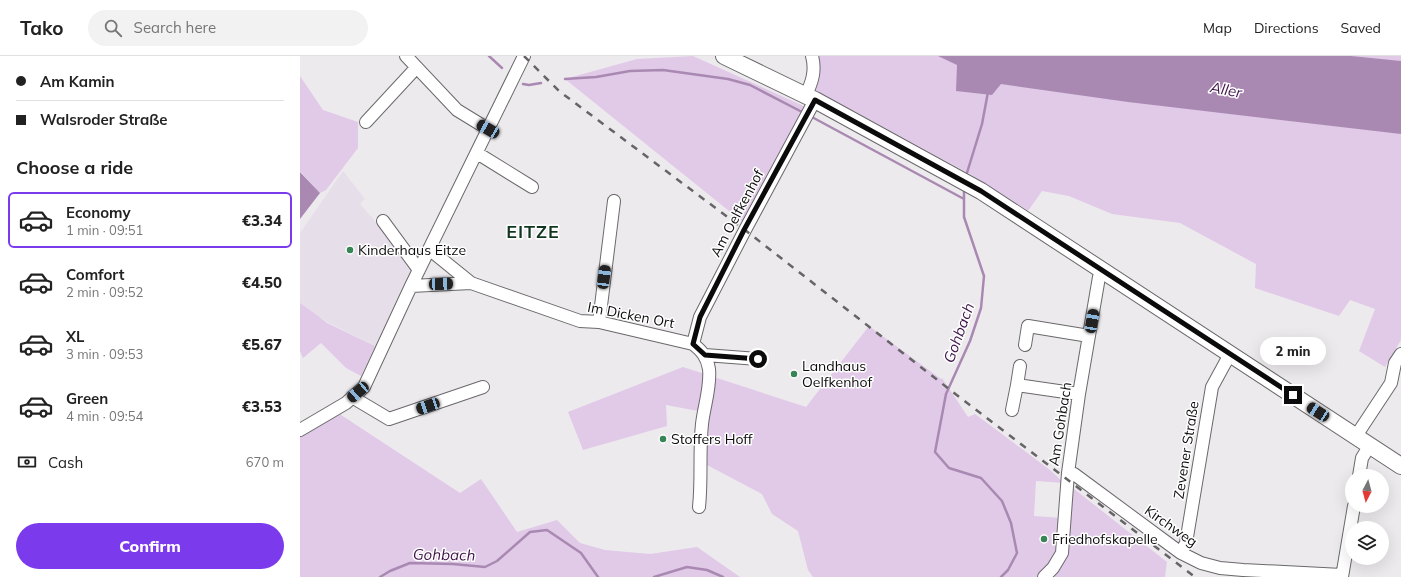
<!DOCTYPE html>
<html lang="en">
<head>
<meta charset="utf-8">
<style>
	:root { --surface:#fff; --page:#f2f2f2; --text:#222; --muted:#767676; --line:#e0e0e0; --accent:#7c3aed }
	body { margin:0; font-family:Mulish,sans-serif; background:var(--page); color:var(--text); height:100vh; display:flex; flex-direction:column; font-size:15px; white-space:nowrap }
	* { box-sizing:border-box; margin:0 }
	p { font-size:13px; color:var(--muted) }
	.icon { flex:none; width:22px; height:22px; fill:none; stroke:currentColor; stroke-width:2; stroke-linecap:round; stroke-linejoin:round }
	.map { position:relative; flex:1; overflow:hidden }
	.panel { display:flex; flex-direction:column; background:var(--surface); width:300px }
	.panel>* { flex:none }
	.guide { display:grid; align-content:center; height:88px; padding:0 16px; background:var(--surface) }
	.needle { width:26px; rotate:186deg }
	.fabs { position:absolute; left:1045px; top:413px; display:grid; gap:8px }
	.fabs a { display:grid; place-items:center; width:44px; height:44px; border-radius:50%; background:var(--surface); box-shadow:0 4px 16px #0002; font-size:20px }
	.end { position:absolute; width:18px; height:18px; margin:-9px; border:5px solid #0c0b0c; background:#fff; box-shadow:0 0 0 2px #fff }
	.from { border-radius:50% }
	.bubble { position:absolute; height:28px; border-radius:14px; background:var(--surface); box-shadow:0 4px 16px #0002; font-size:13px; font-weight:800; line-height:28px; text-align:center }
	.car { position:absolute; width:12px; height:24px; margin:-12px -6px; border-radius:5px; box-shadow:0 0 3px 1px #0007; background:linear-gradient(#222 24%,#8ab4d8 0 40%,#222 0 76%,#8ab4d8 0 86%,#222 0) }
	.guide b { display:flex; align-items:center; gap:14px; height:38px; font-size:15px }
	.guide b+b { border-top:1px solid var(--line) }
	.guide i { width:10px; height:10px; background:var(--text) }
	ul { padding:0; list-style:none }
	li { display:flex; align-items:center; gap:12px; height:56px; margin:0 8px 6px; padding:0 8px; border:2px solid transparent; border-radius:6px }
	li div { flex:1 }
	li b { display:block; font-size:15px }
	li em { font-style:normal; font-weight:800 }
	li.active { border-color:var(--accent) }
	li>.icon { width:36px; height:36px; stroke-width:1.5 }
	h2 { padding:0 16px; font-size:18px; line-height:48px }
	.pay { display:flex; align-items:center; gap:10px; height:44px; padding:0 16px; font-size:15px }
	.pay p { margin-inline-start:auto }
	.primary-button { display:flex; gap:8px; margin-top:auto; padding:8px 16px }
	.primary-button a { flex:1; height:46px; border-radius:24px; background:var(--accent); color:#fff; font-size:16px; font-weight:800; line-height:46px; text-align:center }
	header { display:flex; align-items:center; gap:24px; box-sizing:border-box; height:56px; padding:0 20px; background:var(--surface); border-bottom:1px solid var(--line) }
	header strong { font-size:19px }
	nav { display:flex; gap:22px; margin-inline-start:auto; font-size:14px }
	.search { width:280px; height:36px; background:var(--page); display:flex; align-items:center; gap:10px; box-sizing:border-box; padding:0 14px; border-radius:22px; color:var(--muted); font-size:15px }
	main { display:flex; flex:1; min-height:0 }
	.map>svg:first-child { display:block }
</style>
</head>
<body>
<header>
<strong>Tako</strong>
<div class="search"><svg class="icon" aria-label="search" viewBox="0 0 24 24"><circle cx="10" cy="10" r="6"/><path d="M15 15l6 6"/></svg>Search here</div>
<nav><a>Map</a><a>Directions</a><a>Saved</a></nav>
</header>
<main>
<section class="panel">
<div class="guide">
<b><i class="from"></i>Am Kamin</b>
<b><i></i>Walsroder Straße</b>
</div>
<h2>Choose a ride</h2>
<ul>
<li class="active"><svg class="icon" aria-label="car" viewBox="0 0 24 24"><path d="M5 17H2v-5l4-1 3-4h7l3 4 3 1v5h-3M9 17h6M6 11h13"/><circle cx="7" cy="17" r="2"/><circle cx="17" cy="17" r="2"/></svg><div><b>Economy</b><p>1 min · 09:51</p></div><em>€3.34</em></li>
<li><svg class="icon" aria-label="car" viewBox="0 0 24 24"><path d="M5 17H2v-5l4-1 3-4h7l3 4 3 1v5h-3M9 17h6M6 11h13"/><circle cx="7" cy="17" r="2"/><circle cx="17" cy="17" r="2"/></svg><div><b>Comfort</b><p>2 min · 09:52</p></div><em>€4.50</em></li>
<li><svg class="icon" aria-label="car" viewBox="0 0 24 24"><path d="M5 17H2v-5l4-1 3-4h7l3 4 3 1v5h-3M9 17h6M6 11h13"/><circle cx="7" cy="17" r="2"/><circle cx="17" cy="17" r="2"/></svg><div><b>XL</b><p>3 min · 09:53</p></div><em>€5.67</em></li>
<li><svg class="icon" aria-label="car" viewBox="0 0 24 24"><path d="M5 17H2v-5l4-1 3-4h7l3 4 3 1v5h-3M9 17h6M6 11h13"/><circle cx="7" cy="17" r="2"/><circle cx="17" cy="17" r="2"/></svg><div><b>Green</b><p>4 min · 09:54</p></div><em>€3.53</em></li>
</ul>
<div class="pay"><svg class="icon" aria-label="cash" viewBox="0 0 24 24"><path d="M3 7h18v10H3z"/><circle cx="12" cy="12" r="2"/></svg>Cash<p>670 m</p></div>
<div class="primary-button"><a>Confirm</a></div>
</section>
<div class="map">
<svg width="1101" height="521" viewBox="0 0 1101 521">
	<rect width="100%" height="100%" fill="#edeaee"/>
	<path fill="#e6dee8" d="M43,115L65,143L60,148L115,211L76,290L27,266L0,247V177Z"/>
	<path fill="#e1c9e8" d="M393,0L508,52L444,167L265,23L337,3Z
		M516,0H1101V284L1085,311L1059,295L1075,253L1050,244L1039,260L955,232L956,208L880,167L812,158L769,140L742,135L728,155L670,118L515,34Z
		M0,20L23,54L58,66V92L26,134L20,137L0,115Z
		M0,247L17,259L27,267L75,290L61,320L46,312L21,287L3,302L0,295Z
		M569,270L641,323L642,322L668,361L675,358L750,414L764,427L736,425L734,460L762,462L759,494L743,521H513L508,514L498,475L472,458L462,438L407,409L409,357L366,349L367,370L283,394L268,356L383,311L506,351Z
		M38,357L160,437L181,423L217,476L257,464L280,487L305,494L350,498L397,491L440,521H0V380Z
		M769,429L867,506L865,521H749L758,510Z"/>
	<path fill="#a989b2" d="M638,0H1051L1101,5V78L828,46L701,28L692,39L656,35L657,9Z
		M0,116L20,137L0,163Z"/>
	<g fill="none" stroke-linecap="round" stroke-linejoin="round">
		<path stroke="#a989b2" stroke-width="2.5" d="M189,0L202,12
			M265,23L296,21L330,15L363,14L428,23L450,29L504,57
			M223,28L229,29L241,27
			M510,60L664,143
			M666,120L682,68L688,36
			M664,133V161L684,220L681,252L670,285L646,338L635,396L649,412L681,422L702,445L711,467L717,497L708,514L701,521
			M80,521L90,515L110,507L153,508L185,511L197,505L230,476L247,474L281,497L298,521
			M354,521L387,511L407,514L423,521"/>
		<defs>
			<path id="minor" d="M106,0L157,54L188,73
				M506,39C512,26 516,15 512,0
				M66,66L116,12
				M177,97L232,131
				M83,165L119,214
				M129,193L171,227
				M111,230L171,227L280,265L299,266L393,288C402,295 407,301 409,313C411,331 404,350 402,368C399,395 402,423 399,451
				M299,266L314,145
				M393,288L400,261L445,174L515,44
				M725,289L728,270L789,280
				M405,299L458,303
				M720,310L717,329L779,338
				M52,341L89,363L183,331
				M712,354L717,329
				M0,374L46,347L64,331L111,230L224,0
				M1056,380L1091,327L1095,307L1101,298
				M768,417L774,418L881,497L901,507L920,512L943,514L1042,519
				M1059,420L1062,402L1070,389
				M881,497L886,487L912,331L930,298
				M744,521L753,512L762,497L768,417L779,338L799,221L803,215
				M1042,521L1054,450"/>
			<path id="major" d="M424,0L515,44L681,135L1101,410"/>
		</defs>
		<use href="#minor" stroke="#6a686b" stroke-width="14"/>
		<use href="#major" stroke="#6a686b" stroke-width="18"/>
		<use href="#minor" stroke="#fff" stroke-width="12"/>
		<use href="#major" stroke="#fff" stroke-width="16"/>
		<path stroke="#666466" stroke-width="2.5" stroke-dasharray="7 7" stroke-linecap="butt" d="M224,0L259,35L445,174L658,340L895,521"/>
	</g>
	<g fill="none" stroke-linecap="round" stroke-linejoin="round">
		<path stroke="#0c0b0c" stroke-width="5" d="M458,303L405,299L393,288L400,261L444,174L515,44L681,135L993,339"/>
	</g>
	<g fill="#358555" stroke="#fff" stroke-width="1.5">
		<circle cx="50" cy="194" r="4"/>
		<circle cx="494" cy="318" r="4"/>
		<circle cx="363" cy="383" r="4"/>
		<circle cx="744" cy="483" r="4"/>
	</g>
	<g text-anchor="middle" stroke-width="3" stroke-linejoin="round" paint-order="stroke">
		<g font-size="14" fill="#0c0b0c" stroke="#fff">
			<text transform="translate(437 157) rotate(-62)" y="5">Am Oelfkenhof</text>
			<text transform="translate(331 259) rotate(11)" y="5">Im Dicken Ort</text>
			<text transform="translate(760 368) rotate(-81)" y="5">Am Gohbach</text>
			<text transform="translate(886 394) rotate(-81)" y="5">Zevener Straße</text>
			<text transform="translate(871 470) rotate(35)" y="5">Kirchweg</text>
		</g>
		<g font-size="14" fill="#0c0b0c" stroke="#fff" text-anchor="start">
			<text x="58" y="199">Kinderhaus Eitze</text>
			<text x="502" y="315">Landhaus<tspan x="502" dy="16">Oelfkenhof</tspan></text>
			<text x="371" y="388">Stoffers Hoff</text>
			<text x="752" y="488">Friedhofskapelle</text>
		</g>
		<g font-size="15" font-style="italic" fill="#3e1449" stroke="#fff">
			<text transform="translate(926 34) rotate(11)" y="5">Aller</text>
			<text transform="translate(659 277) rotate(-70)" y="5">Gohbach</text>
			<text transform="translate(144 499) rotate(1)" y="5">Gohbach</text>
		</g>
		<g font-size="18" font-weight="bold" letter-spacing="1" fill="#103620" stroke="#fff">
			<text x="233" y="182">EITZE</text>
		</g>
	</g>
</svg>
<div class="fabs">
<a><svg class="needle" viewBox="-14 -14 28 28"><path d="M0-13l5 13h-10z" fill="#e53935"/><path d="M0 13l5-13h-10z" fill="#767676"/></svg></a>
<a><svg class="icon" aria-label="layers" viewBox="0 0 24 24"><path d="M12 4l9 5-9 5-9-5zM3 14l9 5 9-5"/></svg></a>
</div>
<i class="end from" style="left:458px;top:303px"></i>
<i class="end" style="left:993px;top:339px"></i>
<div class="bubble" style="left:960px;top:281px;width:66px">2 min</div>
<i class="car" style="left:188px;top:73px;rotate:300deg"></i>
<i class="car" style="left:304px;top:221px;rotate:7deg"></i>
<i class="car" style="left:141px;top:228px;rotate:88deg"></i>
<i class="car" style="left:792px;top:265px;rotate:10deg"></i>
<i class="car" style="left:58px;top:336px;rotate:229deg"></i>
<i class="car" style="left:128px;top:350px;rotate:251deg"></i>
<i class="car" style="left:1018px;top:356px;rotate:303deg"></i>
</div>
</main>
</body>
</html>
